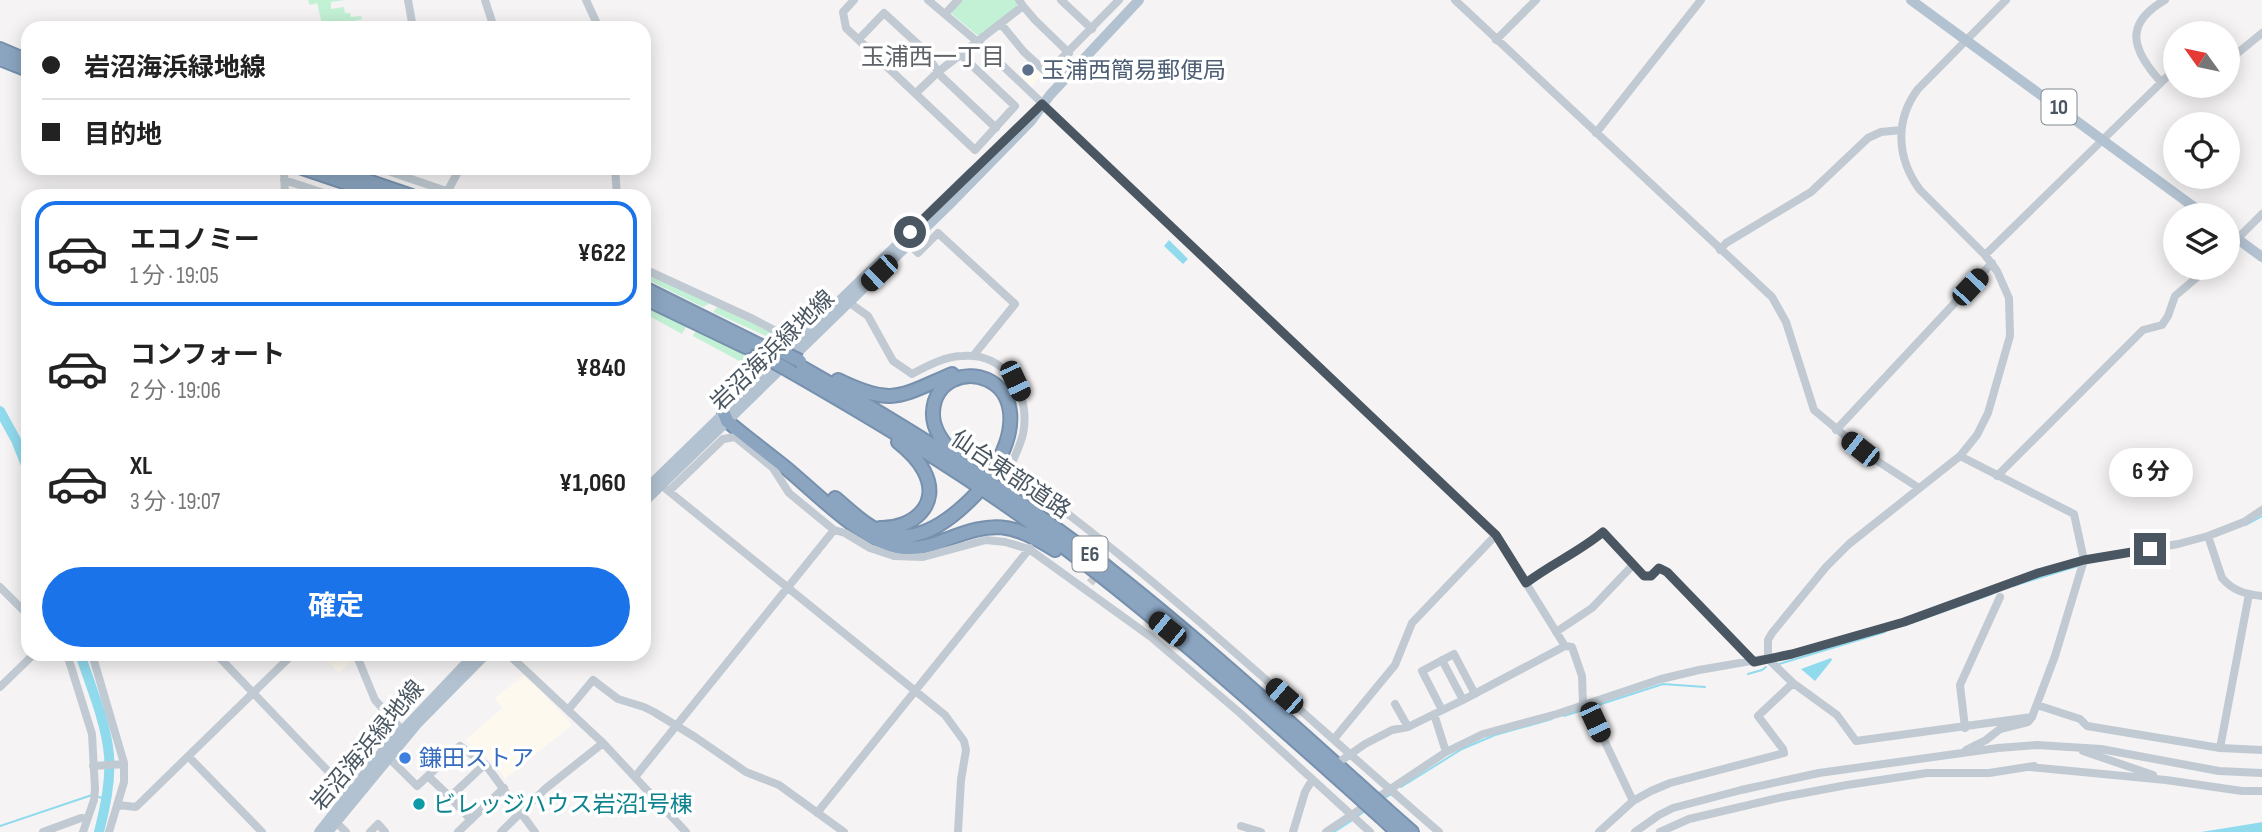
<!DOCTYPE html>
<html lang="ja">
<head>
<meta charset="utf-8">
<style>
	:root { --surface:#fff; --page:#f2f2f2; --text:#222; --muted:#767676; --line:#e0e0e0; --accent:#1a73e8 }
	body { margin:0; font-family:"Sofia Sans Condensed","Noto Sans JP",sans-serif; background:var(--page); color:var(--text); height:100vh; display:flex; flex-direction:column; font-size:26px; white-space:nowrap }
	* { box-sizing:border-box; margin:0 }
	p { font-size:23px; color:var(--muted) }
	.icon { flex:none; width:38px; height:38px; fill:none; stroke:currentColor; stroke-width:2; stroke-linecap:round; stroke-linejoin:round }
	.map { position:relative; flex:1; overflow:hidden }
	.side { position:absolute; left:21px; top:189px; width:630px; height:472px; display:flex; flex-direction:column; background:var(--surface); border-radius:21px; box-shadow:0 4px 18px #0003 }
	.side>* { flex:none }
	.top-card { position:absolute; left:21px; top:21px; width:630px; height:154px; border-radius:21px; box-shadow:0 4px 18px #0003; display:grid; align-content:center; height:154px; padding:0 21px; background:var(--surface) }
	.needle { width:46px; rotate:303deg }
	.tools { position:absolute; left:2163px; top:21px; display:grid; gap:14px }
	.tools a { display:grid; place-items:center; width:77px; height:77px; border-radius:50%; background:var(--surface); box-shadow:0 4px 18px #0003; font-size:35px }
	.end { position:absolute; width:32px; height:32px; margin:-16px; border:9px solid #4a5661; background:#fff; box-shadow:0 0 0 4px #fff }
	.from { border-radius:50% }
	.bubble { position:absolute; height:49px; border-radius:24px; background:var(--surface); box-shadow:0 4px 18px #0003; font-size:23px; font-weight:700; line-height:49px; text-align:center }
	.car { position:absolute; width:21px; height:42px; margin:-21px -10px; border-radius:9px; box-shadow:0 0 5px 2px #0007; background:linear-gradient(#222 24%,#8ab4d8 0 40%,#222 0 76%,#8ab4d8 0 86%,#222 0) }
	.top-card b { display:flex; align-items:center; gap:24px; height:66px; font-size:26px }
	.top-card b+b { border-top:2px solid var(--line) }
	.top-card i { width:18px; height:18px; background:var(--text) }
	ul { padding:12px 0 0; list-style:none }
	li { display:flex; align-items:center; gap:21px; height:105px; margin:0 14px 10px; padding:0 7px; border:4px solid transparent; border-radius:21px }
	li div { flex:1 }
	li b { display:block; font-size:26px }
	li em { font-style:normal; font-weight:700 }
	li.current { border-color:var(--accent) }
	li>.icon { width:63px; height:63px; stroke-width:1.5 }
	.cta { display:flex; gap:14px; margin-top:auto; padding:14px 21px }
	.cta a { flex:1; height:80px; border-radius:42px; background:var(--accent); color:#fff; font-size:28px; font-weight:700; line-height:80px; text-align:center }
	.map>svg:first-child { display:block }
</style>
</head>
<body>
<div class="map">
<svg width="2262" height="832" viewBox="0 0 2262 832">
	<rect width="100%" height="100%" fill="#f5f3f3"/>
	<path fill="#fdf9ef" d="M1031,61L1044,74L1031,86L1019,75Z
		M322,655H351L352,660L339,673Z
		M525,674L572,725L505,779L494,763L465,740L502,708L495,698Z
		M383,717L392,727L363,760L352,747Z"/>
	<path fill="#c3f1d5" d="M308,0H345L331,2V9L344,7L345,13H350L351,17L361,16L362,19L340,25L341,28H323L317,3L310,5Z
		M960,0H1016L1019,4L981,36L977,35L952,14L951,9Z
		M644,271L708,301L709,304L703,307L644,278Z
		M644,303L687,325L682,334L644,313Z
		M718,306L781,336L777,341L713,312Z
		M698,327L743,350L760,363L754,369L693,336Z"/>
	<path fill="#90daee" d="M1169,240L1188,259L1183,264L1164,246Z
		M1831,658L1832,660L1815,681L1801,669Z
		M2262,822V832H2201L2257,823Z"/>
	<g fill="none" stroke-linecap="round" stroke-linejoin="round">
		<path stroke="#90daee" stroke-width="2" d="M2246,525L2262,516
			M2013,586L2078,566
			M1911,623L1992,594
			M1779,664L1885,632
			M1748,674L1762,670L1766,667
			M1592,707L1663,684L1705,687
			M1564,716L1586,709
			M1401,787L1462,749L1495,735L1552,719
			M99,797L106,799
			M1383,799L1390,795
			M1358,816L1366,810
			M0,826L92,795
			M1334,832L1351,821"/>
		<path stroke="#90daee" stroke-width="10" d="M0,411L16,440L28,470
			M80,654C91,687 106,722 109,755C111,781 105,808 99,832"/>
		<path stroke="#caccce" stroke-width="8" stroke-dasharray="8 4" stroke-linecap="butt" d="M1046,528L1056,516
			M1090,583L1110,559
			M1157,630L1174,612"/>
		<defs>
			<path id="highway" d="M0,49L28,61
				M0,59L28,70
				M302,168L385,196
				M330,168L412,196
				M644,288L771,351
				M644,298L746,347
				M796,364C891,418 986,476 1073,541C1172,616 1264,699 1356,782
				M790,371C877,421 964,473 1045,533C1152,612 1251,701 1350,789
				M838,380C893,407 900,396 952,374
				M724,413L727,421C746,437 766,452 786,468C815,492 861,540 898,547C914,550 931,546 945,540C994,521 1010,522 1055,550
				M955,454C943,444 932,428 933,412C936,349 1055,369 992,472
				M835,498C851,511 869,530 890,535C924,543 956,515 977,493
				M880,528C912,529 942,505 924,471C918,459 908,450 898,442
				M1387,810L1412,832
				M1381,817L1397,832"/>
		</defs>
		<use href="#highway" stroke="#7690ad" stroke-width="16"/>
		<path stroke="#c1cad2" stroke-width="8" d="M408,0L413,28
			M485,0L494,28
			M586,0L599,28
			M854,0L843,12L846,28L975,150L1015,106L960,54
			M928,0L980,44L1496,535L1565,646L1572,647L1582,676L1583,705
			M1061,0L1092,29
			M1455,0L1772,297L1786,322L1814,410L1868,455L1919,488
			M2006,0L1918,89C1894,121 1897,159 1920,190L1985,255L1997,271L2009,298L2010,336L1988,413L1977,435L1960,456L1849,544L1826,567L1772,633L1768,640V659L1793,683L1837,715L1856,741L2032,717
			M1023,6L1035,20L1069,53
			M945,14L958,0
			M1001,24L1024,52L1047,73L1119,0
			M859,39L884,13L922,48L941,76L996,128
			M1496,40L1536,0
			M2228,61L2262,33
			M2161,82C2132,50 2123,24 2165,0
			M916,93L938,72L1023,6L1019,0
			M1596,133L1701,0
			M284,168L285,196
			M379,168L461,196
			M615,168L617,196
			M284,180L333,196
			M445,196L460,168
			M909,244L918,253L938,233L1015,304L973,356
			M2228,248L2262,214
			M1720,250L1726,243L1811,192L1868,138L1881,132L1901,130
			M1985,255L2175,69
			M644,269L753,319L797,342
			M847,301L868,316L893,361L912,374C927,366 945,356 963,356C1007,353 1031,395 1023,434C1020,446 1014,458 1009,470C1161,579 1297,710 1439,832
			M1836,430L1992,263
			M1960,456L2074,514L2084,560L2055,656L2032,717L2028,722L2000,729L1986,740L1966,750
			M1997,476L2143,330L2162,325L2168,316L2175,296L2208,268
			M666,489L945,715L964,741L966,750L961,780L958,832
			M669,491L723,439L735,437L773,468L789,493L834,530L845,533L870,548L894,556L923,557L986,540L1005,542L1029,549L1151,637L1240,713L1370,832
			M2208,536L2222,578C2233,591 2245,594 2262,596
			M1526,584C1551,564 1579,552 1603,532L1644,576H1651L1659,568L1667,572L1754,662
			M0,587L28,615
			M2249,594L2220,748L2262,750
			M1556,632L1592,608L1631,567H1635
			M67,654L92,734L95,789L94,800L83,832
			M92,654L124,763V782L109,832
			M216,654L349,793
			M356,654L375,700L402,730
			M508,654L604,744L686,832
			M1442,660L1463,700
			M0,687L34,654
			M1395,704L1408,727
			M1587,704L1633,801
			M2037,705L2080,719L2087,726L2220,748
			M568,710L593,680L618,699L644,707L654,712L695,737L746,772L779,785L844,832
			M1442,710L1422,671L1454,654L1475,694
			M1434,714L1446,752
			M1965,728L1960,685L2000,597
			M1334,739L1395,665L1412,623L1496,535
			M2083,751L2153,775
			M386,755L417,786L460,746L485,764L535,832
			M189,757L262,832
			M1342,760L1365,744L1392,730L1408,727L1463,700L1565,646
			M93,766L124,764
			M2030,767L2166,780L2242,791H2262
			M428,776L450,797L485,764
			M635,777L834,530
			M450,797L471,820
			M118,805L136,807L293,654
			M817,813L1030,548
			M336,822L346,832
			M1241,826L1261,832
			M43,832L81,818L87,819
			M370,832L378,824L385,832
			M458,832L504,788
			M501,832L545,789L603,743
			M1293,832L1305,792L1312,780
			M1326,832L1446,752L1483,734L1557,714L1661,679L1699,670L1792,654L1904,622L2037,573L2084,560L2178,544L2208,536L2244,522L2262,510
			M1599,832L1633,801L1651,791L1670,783L1784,753L1783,749L1758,716L1793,683
			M1635,832L1659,815L1673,808L1741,790L1819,773L1998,748L2037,745L2101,749L2219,771L2262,773
			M1660,832L1689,819L1783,797L1847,785L1927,773H1989L2034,766"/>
		<path stroke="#b3c2d1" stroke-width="10" d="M1911,0L2205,215
			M2228,232L2262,257
			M644,491L972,172
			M644,502L949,205L1031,121L1050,95L1139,0
			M319,832L383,751L475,654
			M328,832L417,724L486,654"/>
		<use href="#highway" stroke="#8ba5c1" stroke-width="12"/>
		<defs>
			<path id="highway-bridge" d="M774,348L800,361
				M765,357L790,371
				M1356,782L1387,810
				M1350,789L1381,817"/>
		</defs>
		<use href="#highway-bridge" stroke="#7690ad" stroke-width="16" stroke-linecap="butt"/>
		<use href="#highway-bridge" stroke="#8ba5c1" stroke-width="12"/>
	</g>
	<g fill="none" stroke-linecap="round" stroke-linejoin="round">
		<path stroke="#4a5661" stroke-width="9" d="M910,232L1042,104L1496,535L1526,583C1551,564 1579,552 1603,532L1644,576H1651L1659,568L1667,572L1754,662L1792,654L1904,622L2038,573L2084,560L2150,549"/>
	</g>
	<circle fill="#5c6f8a" stroke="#fff" stroke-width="2.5" cx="1028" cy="70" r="7"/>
	<circle fill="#3f7fe0" stroke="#fff" stroke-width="2.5" cx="405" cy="758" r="7"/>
	<circle fill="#0f9aa8" stroke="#fff" stroke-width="2.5" cx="419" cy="804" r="7"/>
	<g text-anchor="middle" stroke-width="7" stroke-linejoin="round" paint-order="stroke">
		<g fill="#fff" stroke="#808990" stroke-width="2">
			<rect x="2041.5" y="89.5" width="35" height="35" rx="5"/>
			<rect x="1072.5" y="536.5" width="35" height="35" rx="5"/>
		</g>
		<g font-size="21" font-weight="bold" fill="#4a5661">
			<text x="2059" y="114">10</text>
			<text x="1090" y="561">E6</text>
		</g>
		<g font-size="23" fill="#4e5e75" stroke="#fff" text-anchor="start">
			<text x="1042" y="78">玉浦西簡易郵便局</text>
		</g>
		<g font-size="23" fill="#4a5661" stroke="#fff">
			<text transform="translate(772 350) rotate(-44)" y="8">岩沼海浜緑地線</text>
			<text transform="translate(1011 474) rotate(34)" y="8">仙台東部道路</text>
			<text transform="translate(367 745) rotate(-50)" y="8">岩沼海浜緑地線</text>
		</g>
		<g font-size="23" fill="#366cbe" stroke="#fff" text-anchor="start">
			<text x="419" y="766">鎌田ストア</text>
		</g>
		<g font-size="23" fill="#0d838f" stroke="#fff" text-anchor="start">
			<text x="433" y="812">ビレッジハウス岩沼1号棟</text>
		</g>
		<g font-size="24" fill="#5f6368" stroke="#fff">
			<text x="933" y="65">玉浦西一丁目</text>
		</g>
	</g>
</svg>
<div class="tools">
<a><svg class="needle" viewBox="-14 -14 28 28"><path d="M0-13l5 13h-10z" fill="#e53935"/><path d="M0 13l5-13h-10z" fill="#767676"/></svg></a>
<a><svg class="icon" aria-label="locate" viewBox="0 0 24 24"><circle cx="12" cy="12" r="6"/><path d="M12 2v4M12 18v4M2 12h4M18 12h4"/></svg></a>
<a><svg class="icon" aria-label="layers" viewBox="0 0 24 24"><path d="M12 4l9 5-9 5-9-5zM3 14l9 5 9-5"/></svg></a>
</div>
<i class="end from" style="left:910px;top:232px"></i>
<i class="end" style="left:2150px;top:549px"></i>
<div class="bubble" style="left:2109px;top:448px;width:84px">6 分</div>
<i class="car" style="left:879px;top:273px;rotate:226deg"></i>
<i class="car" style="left:1970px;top:287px;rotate:43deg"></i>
<i class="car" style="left:1015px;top:381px;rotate:155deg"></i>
<i class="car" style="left:1860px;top:449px;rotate:308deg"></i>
<i class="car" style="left:1167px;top:629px;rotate:309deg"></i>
<i class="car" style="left:1284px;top:696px;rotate:311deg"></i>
<i class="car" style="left:1595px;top:722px;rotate:155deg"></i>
<div class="top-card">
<b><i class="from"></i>岩沼海浜緑地線</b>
<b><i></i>目的地</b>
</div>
<section class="side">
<ul>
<li class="current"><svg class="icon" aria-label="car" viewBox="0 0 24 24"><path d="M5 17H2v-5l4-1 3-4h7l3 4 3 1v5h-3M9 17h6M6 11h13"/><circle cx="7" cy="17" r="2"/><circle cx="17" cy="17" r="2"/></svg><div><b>エコノミー</b><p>1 分 · 19:05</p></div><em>¥622</em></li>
<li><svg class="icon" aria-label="car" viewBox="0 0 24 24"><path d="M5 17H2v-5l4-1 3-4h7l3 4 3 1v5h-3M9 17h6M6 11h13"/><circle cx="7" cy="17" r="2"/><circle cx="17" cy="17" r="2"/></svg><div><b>コンフォート</b><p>2 分 · 19:06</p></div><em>¥840</em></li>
<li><svg class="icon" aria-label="car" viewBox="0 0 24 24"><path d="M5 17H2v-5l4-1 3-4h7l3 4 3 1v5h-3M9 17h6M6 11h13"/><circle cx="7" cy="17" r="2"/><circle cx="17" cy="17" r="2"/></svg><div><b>XL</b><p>3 分 · 19:07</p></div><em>¥1,060</em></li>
</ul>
<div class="cta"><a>確定</a></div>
</section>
</div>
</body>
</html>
